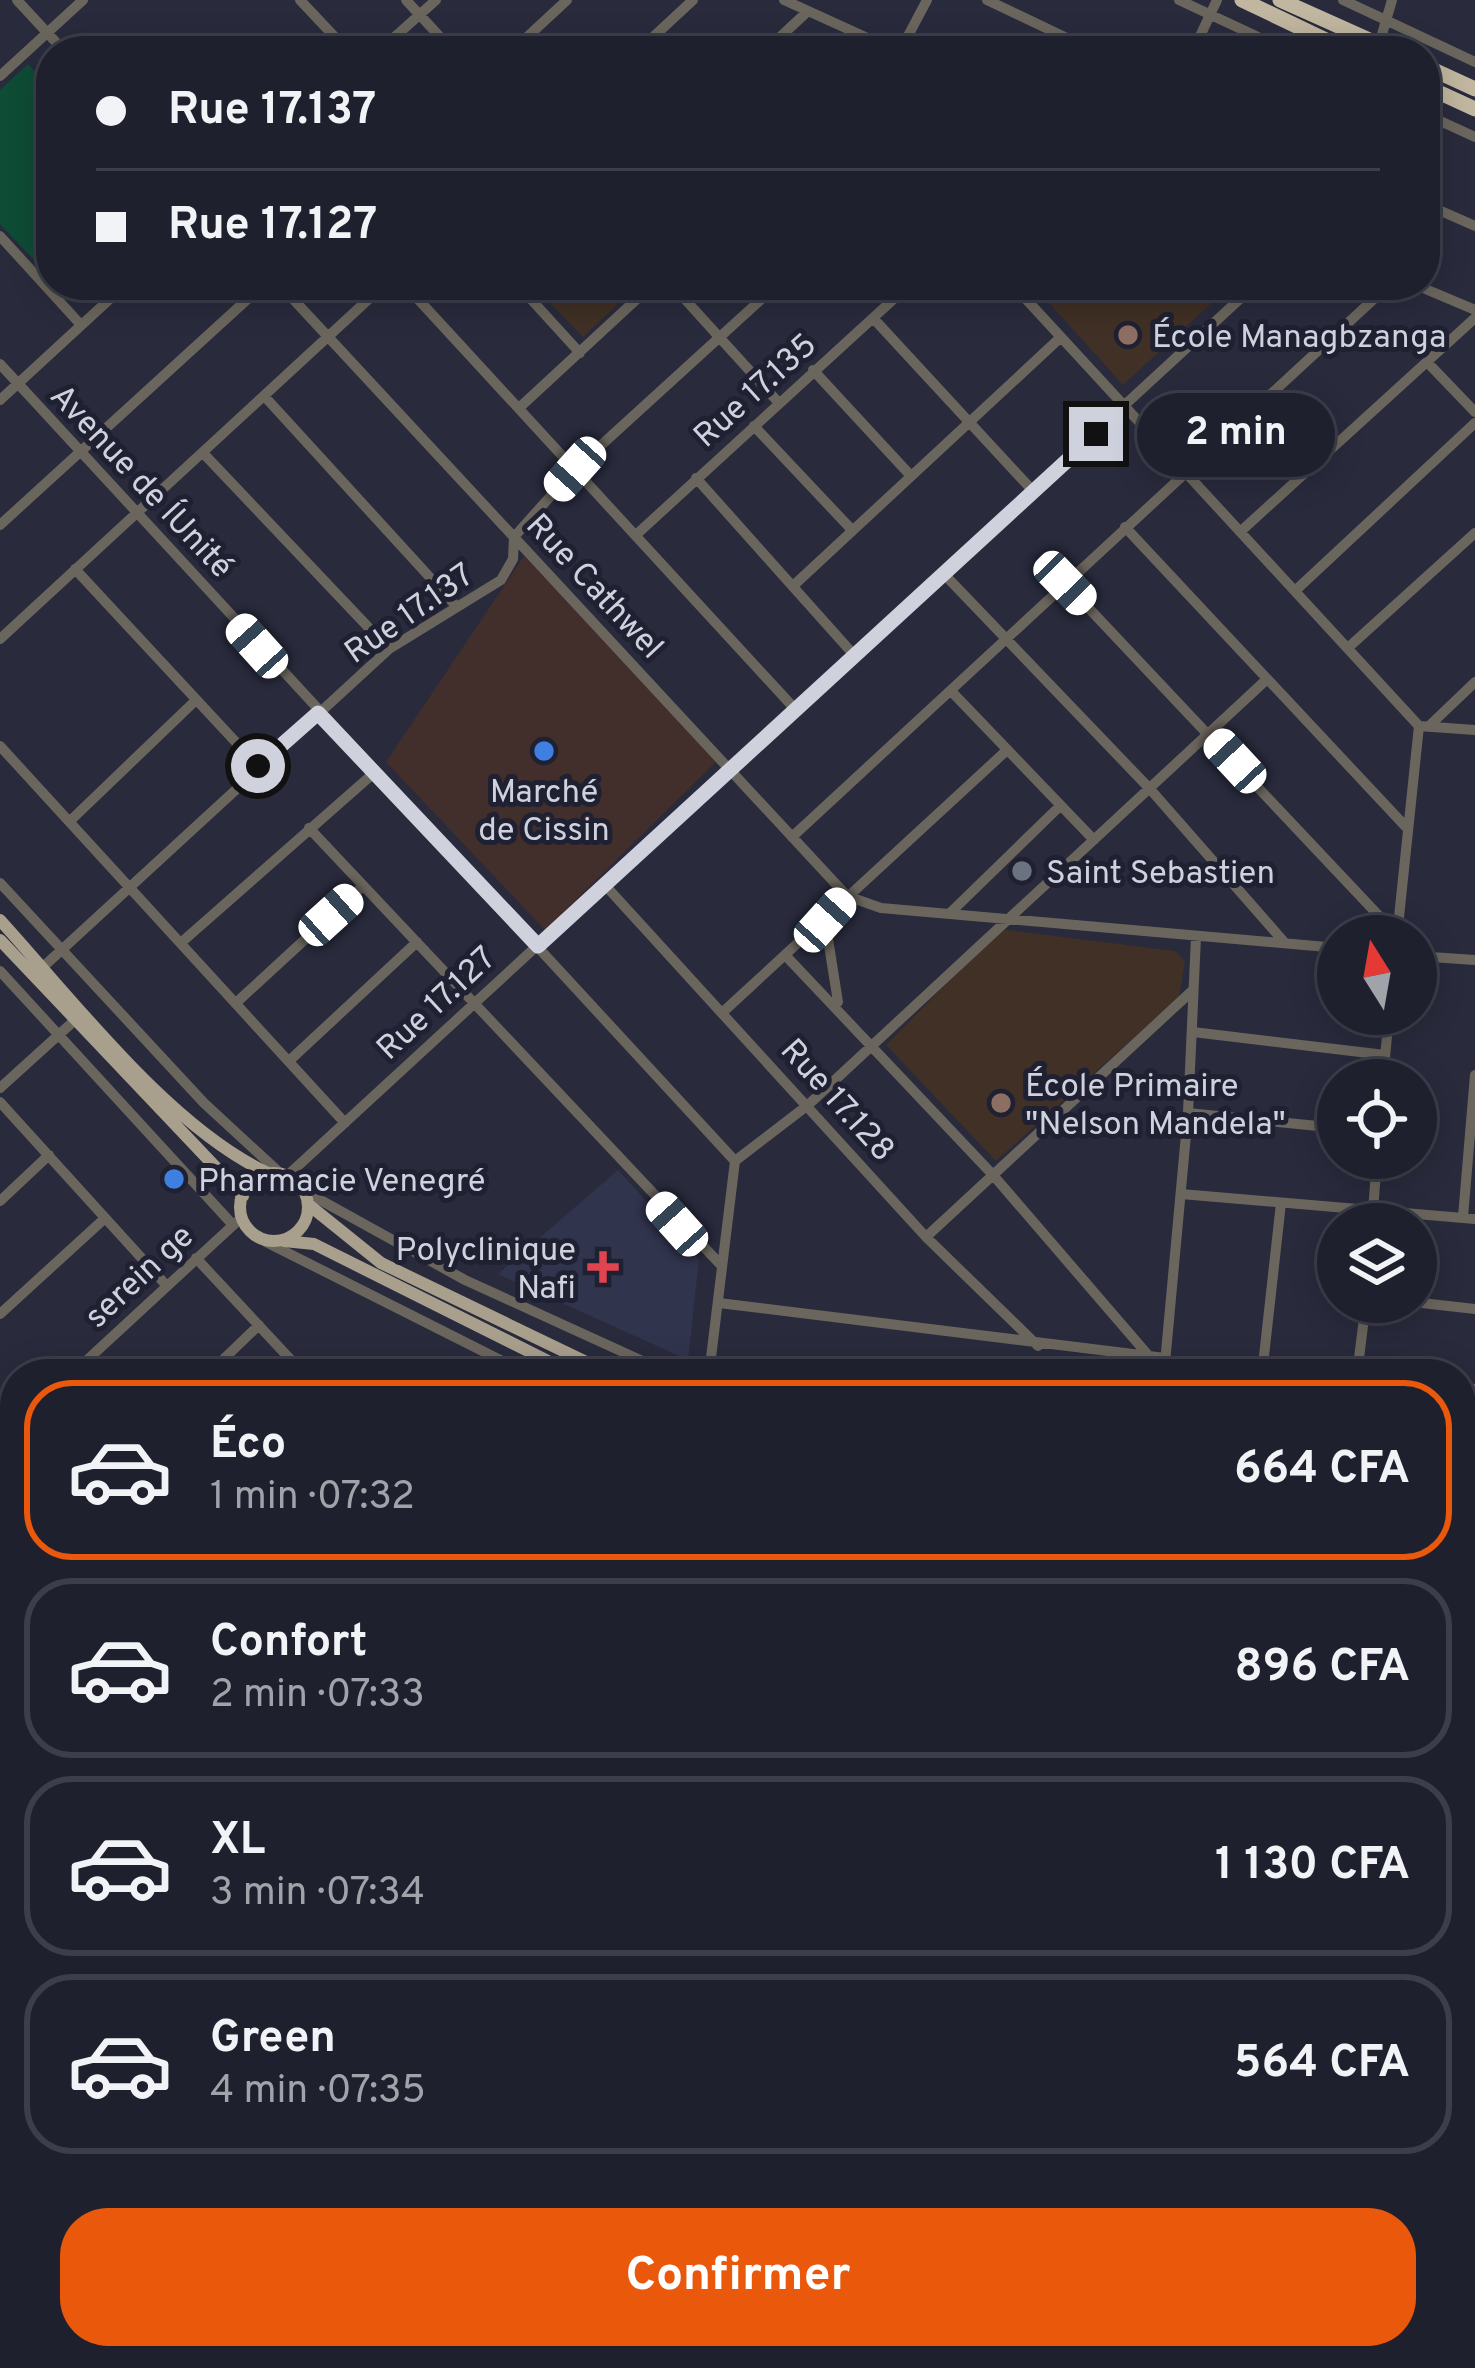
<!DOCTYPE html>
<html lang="fr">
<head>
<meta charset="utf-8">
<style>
	:root { --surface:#1f202e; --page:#272836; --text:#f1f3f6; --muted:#a1a3aa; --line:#3c3e4a; --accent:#ea580c }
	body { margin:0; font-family:Overpass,sans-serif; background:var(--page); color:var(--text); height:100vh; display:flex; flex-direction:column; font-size:45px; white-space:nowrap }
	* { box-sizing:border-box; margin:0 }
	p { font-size:39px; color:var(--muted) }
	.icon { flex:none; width:66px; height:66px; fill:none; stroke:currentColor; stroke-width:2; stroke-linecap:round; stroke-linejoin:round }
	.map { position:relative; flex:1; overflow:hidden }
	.panel { position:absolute; left:0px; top:1359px; width:1476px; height:1011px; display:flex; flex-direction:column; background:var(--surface); border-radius:48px 48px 0 0; box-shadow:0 6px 30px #0003,0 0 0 3px var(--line) }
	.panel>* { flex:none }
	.hud { position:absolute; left:36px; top:36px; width:1404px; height:264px; border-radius:48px; box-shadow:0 6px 30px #0003,0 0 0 3px var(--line); display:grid; align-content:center; height:264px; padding:0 60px; background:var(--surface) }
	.needle { width:78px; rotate:349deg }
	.tools { position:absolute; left:1317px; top:915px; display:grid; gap:24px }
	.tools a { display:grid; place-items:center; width:120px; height:120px; border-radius:50%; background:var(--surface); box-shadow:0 6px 30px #0003,0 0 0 3px var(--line); font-size:60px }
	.end { position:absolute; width:54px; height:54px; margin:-27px; border:15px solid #cfd1dd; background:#111; box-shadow:0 0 0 6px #111 }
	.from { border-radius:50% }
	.bubble { position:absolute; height:84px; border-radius:42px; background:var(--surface); box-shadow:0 6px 30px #0003,0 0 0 3px var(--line); font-size:39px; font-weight:700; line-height:84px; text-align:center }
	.car { position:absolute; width:36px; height:72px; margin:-36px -18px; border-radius:15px; box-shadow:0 0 9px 3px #0007; background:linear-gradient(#fff 24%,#345 0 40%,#fff 0 76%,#345 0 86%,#fff 0) }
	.hud b { display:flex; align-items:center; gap:42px; height:114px; font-size:45px }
	.hud b+b { border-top:3px solid var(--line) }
	.hud i { width:30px; height:30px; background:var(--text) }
	ul { padding:21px 0 0; list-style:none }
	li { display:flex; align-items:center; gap:36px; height:180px; margin:0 24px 18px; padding:0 36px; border:6px solid var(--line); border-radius:48px }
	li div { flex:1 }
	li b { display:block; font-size:45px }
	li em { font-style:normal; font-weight:700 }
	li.current { border-color:var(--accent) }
	li>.icon { width:108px; height:108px; stroke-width:1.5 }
	.cta { display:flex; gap:24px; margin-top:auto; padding:24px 60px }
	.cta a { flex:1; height:138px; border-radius:48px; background:var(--accent); color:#fff; font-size:48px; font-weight:700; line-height:138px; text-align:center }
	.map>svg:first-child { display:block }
</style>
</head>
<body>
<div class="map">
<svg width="1475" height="2368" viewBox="0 0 1475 2368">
	<rect width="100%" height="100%" fill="#292b3d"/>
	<path fill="#422e2b" d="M524,556L719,759L545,930L386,762Z"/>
	<path fill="#31344d" d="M618,1170L699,1259L688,1360L498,1274Z"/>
	<path fill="#403025" d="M532,285H638L583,337Z
		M1033,285H1231L1123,385Z
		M1000,929L1175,951L1185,961L1179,997L996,1161L886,1045Z"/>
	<path fill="#0e4c36" d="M28,64L51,91V278L0,224V90Z"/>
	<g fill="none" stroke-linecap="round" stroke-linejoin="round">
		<path stroke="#6b665d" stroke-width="10" d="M17,0L64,51
			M300,0L348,51
			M406,0L453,51
			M784,0L896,51
			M987,0L1094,51
			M1179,0L1288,51
			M1343,0L1475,62
			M1378,48L1392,0
			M379,51L436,0
			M512,51L567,0
			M638,51L693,0
			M765,51L808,11
			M900,51L927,0
			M1193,51L1217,0
			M0,76L83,0
			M1425,114L1475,137
			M1425,204L1475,226
			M0,236L81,325
			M280,285L847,896L881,908L1338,948
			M405,285L795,709
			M518,285L580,353
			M672,285L779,403
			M1013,285L1419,726L1475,730
			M1416,285L1475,310
			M873,318L1033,491
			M1427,362L1475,412
			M0,364L735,1161
			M813,370L911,476
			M266,398L457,607
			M0,400L125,285
			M519,408L652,285
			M754,426L852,530
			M204,454L389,649
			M696,478L854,655
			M0,525L263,285
			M1125,527L1406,827
			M1240,532L1475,318
			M637,534L909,285
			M75,569L258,766
			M943,573L1150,789L1285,943
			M1065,583L1397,935
			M793,586L1061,337
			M1296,590L1475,423
			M0,639L384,285
			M1350,646L1475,533
			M951,691L1094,840
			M1428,727L1475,682
			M0,746L345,1123
			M70,821L195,701
			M309,828L720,1264
			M792,837L1389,285
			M0,883L204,1103L281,1174
			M604,884L926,1237L1038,1346
			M949,914L1060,806
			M825,920L838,1002
			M1397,936L1419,726
			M183,941L375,772
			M786,956L993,1175L1148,1355
			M1416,956L1475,960
			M43,967L389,649L501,580L513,559L514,537L575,469L777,285
			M0,971L233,1225
			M237,1002L363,886
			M723,1012L1006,751
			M1193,1032L1385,1055
			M289,1061L417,942
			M1383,1080L1389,1014
			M0,1088L74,1021
			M0,1102L166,1285
			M1188,1113L1338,1128
			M288,1175L1255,285
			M304,1191L465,1280L671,1374
			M1181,1194L1475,1219
			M0,1201L49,1155
			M1463,1217L1475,1075
			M1372,1224L1377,1158
			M926,1237L1192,991
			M266,1242L528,1374
			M196,1258L304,1374
			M1413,1302L1475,1309
			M719,1303L1165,1358
			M0,1314L103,1220
			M72,1374L242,1217
			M208,1374L259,1325
			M709,1374L735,1161L808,1105L1265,681
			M1164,1374L1188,1113L1196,937
			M1262,1374L1281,1203
			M1357,1374L1366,1302
			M1461,1388L1475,1389
			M0,1443L15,1428
			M0,1460L15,1477
			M1461,1477L1475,1479
			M1461,1537L1475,1539
			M0,1565L15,1551
			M0,1601L15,1618
			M0,1678L15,1664
			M1461,1707L1475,1708
			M0,1794L15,1780
			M1461,1877L1475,1878
			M0,1904L15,1891
			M1461,1961L1475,1962
			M0,2034L15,2050
			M0,2189L15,2175
			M1461,2196L1475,2198
			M1461,2279L1475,2281
			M0,2325L15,2311
			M65,2355L77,2368
			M177,2355L189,2368
			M298,2355L310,2368
			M427,2355L439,2368
			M537,2355L549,2368
			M652,2355L664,2368
			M761,2355L773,2368
			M875,2355L887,2368
			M988,2355L999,2368
			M1101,2355L1112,2368
			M1310,2355L1463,2368
			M261,2368L275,2355
			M395,2368L410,2355
			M518,2368L532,2355
			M1022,2368L1037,2355
			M1247,2368L1249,2355"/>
		<path stroke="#a99f8d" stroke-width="12" d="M0,920C73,1000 170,1128 268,1173
			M0,940L243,1196
			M240 1207a34 34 0 1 1 68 0a34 34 0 1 1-68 0Z
			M309,1205L381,1263L611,1374
			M284,1241L314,1244L574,1374
			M1461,1503L1475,1504
			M1461,1516L1475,1517"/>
		<path stroke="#c1b69f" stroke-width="15" d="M1242,0L1349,51
			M1280,0L1394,51
			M1425,66L1475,89
			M1425,86L1475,109"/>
	</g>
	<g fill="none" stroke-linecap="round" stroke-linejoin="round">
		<path stroke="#cfd1dd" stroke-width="15" d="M258,766L318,713L538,946L1096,434"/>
	</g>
	<g fill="#8d6e63" stroke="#1f2133" stroke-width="4.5">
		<circle cx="1128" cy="335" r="12"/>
		<circle cx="1001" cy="1103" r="12"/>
	</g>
	<g fill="#3f7fe0" stroke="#1f2133" stroke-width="4.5">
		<circle cx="544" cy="751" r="12"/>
		<circle cx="174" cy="1179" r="12"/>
	</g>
	<circle fill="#6b7280" stroke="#1f2133" stroke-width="4.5" cx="1022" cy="871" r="12"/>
	<path fill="#e0444e" stroke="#1f2133" stroke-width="4.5" d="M597 1249h12v12h12v12h-12v12h-12v-12h-12v-12h12z"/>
	<g text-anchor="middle" stroke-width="10" stroke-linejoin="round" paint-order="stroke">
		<g font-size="33" fill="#cfd1dd" stroke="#1f2133" text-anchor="start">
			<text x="1152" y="347">École Managbzanga</text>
			<text x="544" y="802" text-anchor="middle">Marché<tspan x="544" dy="38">de Cissin</tspan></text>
			<text x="1046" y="883">Saint Sebastien</text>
			<text x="1025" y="1096">École Primaire<tspan x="1025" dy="38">"Nelson Mandela"</tspan></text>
			<text x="198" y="1191">Pharmacie Venegré</text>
			<text x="576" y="1260" text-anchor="end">Polyclinique<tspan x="576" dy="38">Nafi</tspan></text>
		</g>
		<g font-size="33" fill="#cfd1dd" stroke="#1f2133">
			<text transform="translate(754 389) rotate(-42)" y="12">Rue 17.135</text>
			<text transform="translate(143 480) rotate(47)" y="12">Avenue de l´Unité</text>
			<text transform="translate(596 585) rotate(47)" y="12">Rue Cathwel</text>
			<text transform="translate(408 612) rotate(-35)" y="12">Rue 17.137</text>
			<text transform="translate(435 1002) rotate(-43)" y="12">Rue 17.127</text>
			<text transform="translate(839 1099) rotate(48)" y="12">Rue 17.128</text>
			<text transform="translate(138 1275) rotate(-43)" y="12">serein ge</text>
		</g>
	</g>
</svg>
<div class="tools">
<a><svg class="needle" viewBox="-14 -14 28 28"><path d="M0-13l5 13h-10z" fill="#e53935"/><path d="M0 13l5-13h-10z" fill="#a1a3aa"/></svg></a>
<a><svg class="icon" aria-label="locate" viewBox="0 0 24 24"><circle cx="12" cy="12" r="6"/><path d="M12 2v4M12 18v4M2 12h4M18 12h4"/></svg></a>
<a><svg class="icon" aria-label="layers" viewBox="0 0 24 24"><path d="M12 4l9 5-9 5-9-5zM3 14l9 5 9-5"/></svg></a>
</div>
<i class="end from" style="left:258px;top:766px"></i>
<i class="end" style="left:1096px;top:434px"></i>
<div class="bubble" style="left:1137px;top:393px;width:198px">2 min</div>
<i class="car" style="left:575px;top:469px;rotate:222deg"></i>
<i class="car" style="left:1065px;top:583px;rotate:136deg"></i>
<i class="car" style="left:257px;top:646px;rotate:318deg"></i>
<i class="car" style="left:1235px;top:761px;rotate:317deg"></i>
<i class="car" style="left:331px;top:915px;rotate:48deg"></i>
<i class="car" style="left:825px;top:920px;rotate:42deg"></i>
<i class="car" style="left:677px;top:1224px;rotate:318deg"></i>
<div class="hud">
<b><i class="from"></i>Rue 17.137</b>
<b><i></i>Rue 17.127</b>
</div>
<section class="panel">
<ul>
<li class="current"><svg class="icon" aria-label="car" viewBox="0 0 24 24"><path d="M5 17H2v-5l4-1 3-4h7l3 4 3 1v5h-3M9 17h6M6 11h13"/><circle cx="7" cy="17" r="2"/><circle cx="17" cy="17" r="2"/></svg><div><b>Éco</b><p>1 min · 07:32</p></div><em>664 CFA</em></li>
<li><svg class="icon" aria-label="car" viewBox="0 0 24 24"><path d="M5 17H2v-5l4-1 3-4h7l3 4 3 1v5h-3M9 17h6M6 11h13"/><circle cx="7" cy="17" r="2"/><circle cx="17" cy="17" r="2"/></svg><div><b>Confort</b><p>2 min · 07:33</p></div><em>896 CFA</em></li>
<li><svg class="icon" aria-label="car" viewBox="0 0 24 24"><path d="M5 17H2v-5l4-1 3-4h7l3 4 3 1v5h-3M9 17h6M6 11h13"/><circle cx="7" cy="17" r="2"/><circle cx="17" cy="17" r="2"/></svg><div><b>XL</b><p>3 min · 07:34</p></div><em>1 130 CFA</em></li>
<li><svg class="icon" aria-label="car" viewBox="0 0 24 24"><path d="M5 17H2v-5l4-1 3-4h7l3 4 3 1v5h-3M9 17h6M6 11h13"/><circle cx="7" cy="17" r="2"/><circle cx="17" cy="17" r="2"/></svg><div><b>Green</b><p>4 min · 07:35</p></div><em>564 CFA</em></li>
</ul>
<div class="cta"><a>Confirmer</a></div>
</section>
</div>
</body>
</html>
